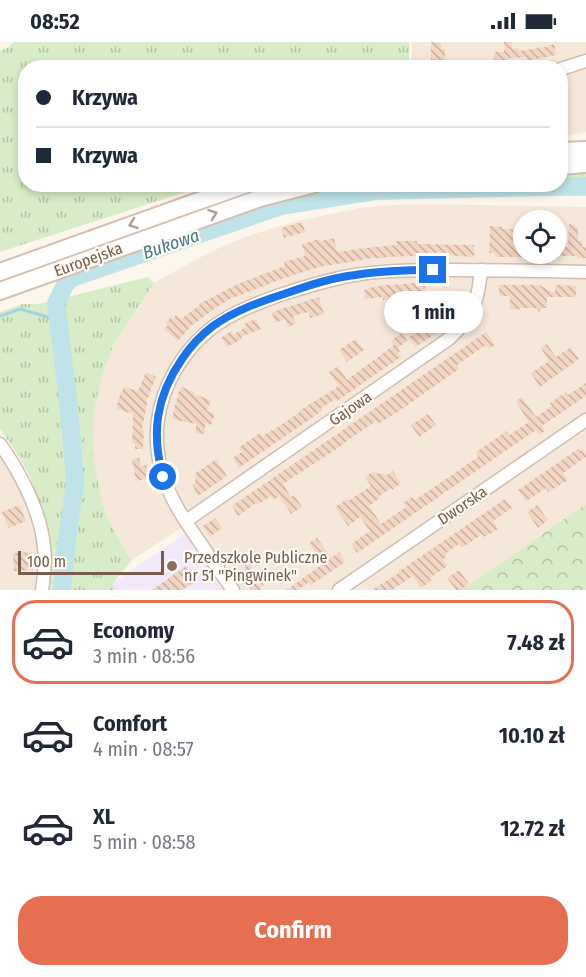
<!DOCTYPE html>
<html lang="en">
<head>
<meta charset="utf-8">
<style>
	:root { --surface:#fff; --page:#f6f6f7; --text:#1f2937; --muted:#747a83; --line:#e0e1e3; --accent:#e76f51 }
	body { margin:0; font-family:"Fira Sans Condensed",sans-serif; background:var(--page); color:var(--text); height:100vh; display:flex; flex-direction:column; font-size:22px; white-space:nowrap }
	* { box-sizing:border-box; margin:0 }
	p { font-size:20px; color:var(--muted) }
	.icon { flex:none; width:33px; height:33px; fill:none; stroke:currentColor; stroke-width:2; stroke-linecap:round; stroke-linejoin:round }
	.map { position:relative; height:548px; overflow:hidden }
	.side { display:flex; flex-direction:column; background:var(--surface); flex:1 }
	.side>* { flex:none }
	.hud { position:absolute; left:18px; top:18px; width:550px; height:132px; border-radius:24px; box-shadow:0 3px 9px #0003; display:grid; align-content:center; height:132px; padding:0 18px; background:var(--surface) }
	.buttons { position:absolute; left:513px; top:168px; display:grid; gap:12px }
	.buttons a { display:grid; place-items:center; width:54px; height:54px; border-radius:50%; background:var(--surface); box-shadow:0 3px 9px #0003; font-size:30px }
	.scale { position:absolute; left:18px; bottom:15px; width:146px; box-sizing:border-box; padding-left:6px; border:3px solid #7a5c4d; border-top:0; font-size:16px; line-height:21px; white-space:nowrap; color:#7a5c4d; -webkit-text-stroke:4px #fffaf3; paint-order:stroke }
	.end { position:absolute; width:27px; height:27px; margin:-14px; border:8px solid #1a73e8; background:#fff; box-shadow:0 0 0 3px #fff }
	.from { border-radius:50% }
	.bubble { position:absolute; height:42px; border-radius:21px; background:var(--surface); box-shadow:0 3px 9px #0003; font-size:20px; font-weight:700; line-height:42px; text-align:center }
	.hud b { display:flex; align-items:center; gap:21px; height:57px; font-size:22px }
	.hud b+b { border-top:2px solid var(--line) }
	.hud i { width:15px; height:15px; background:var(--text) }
	ul { padding:10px 0 0; list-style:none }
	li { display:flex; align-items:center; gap:18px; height:84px; margin:0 12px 9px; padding:0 6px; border:3px solid transparent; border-radius:24px }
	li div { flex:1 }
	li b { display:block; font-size:22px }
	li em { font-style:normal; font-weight:700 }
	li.on { border-color:var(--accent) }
	li>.icon { width:54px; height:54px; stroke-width:1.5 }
	.button { display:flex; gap:12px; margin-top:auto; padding:12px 18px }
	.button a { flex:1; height:69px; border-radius:24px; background:var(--accent); color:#fff; font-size:24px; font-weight:700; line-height:69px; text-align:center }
	.status { display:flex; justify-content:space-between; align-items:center; height:42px; padding:0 30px; background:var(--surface); direction:ltr }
	.status svg { height:16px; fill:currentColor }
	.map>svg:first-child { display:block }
</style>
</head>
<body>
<div class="status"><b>08:52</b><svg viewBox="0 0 49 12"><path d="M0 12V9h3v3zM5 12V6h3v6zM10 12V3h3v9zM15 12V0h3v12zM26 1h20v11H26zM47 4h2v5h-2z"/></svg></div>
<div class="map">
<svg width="586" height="548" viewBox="0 0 586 548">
	<defs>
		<pattern id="grass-tufts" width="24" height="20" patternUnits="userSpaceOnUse" patternTransform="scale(1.5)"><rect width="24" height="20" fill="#d8ecc9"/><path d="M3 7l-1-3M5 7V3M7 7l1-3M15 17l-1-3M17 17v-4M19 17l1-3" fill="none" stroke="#b4c2a5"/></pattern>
		<pattern id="park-crowns" width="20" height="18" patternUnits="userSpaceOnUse" patternTransform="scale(1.5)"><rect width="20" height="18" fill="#d8ecc9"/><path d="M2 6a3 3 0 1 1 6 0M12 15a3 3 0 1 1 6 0" fill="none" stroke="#b4c2a5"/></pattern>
		<pattern id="building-back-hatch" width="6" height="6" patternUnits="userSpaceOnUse" patternTransform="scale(1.5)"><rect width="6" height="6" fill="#f3d5c3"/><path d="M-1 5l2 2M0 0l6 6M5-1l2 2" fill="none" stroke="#cab0a1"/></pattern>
	</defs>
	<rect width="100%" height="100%" fill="#fdf6ec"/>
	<path fill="#f5e8da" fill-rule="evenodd" d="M412,0H586V90L561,95V26H411Z
		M422,162L586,165V462L462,548H224L181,486L132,518L115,490L106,472L101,456L93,412V374L101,337L113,304L154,241L199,216L217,207L245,195L273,186L302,178L360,166L390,163ZM524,178H556V212H524Z
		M0,409L29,462L39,500L35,548H0Z"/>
	<path fill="#f3e8fa" d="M185,492L223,548H114L113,541Z"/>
	<path fill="url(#grass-tufts)" d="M13,0H409V25L26,26V142L207,143L0,210V9L9,5Z
		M586,128V154L460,153L343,158L316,162L270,177L262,162L297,153L352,142H561V130Z
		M148,235L154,241L113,304L101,337L93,374V412L101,456L106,472L115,490L132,518L113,541L114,548H46L49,518L48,487L30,434L14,407L0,387V270L22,262H39Z"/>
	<path fill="url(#park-crowns)" d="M586,462V548H462Z"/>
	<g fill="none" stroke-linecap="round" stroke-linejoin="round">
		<path stroke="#a5d3da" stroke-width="3" d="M0,274L20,267L58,278"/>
		<path stroke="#bfe3e8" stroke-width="18" d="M62,548L66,505L75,441L69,366L56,261L65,243L72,236L281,164L375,149L586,144"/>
	</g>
	<path fill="url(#building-back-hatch)" d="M431,0L441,1V7H445V26H433V24H431Z
		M504,0H512V7L518,6L519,9L545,5L554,2L556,13L526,19V15L508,16V21H494V10H504Z
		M302,180L305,190L284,196L281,186Z
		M569,182L576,183V185H578V199H583L582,205H586V216H577V214H556V205H568Z
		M490,184L502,185V187H513V204H524V215H495V211H489Z
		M334,196L337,210L365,206L396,203V199H417V202L474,203V215L441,213L385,215V216H372L319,225L282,237L230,257L214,267L191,284L178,299L164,287L168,283L166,281L171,275L173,277L176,273L181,277L200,263L199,262L238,242L285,224L284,220L305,214L302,202L320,197L321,199Z
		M407,241H425L426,255L417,256V253H392V257L383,258V255L365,257L364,248L369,247L368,246L386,243L407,242Z
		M499,243H539L555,251V243L576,244V255H547V266H543L539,270L537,266H520L519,268L510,267V254H499Z
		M319,255L324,272L310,276L309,270L293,274L296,282L288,285L285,277L275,281L272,270Z
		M256,277L261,287L241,295L242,297L227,305L221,296L231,289L233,293L246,285L245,281Z
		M429,281L436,291L416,305L409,295Z
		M486,290L495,303L489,307L486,303L457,323L459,327L399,369L378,382L376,379L344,401V402L283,442L291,455L294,453L302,465L291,472L279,454L274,458L271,454L257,463L256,461L238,474L232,464Z
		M402,291L407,299L398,306L400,309L398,311L401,315L337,359L335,357L321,366L322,369L239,426L233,416L242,410L238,406L260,391L263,394L272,388V389L300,370L299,369L339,344L329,330L338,324L347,338L394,303L391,299Z
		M356,297L364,308L347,320L339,308Z
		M547,302L556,315L571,305L579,317L540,345L531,331L549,319L541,306Z
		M146,330L156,335L146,360L147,361L142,388H144L143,407H135V401H132L133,372L116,367L121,349L122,350L124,345L138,349Z
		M586,341V354L542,384L545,389L539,393L536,388L357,511L351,502L370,489L360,475L348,484L335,465L347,457L348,459L371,444L365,435L374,429L376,432L378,431L387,433L393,429L401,441L392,448L391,446L378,455L380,456L369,464L381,482L406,465L403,461L412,455L415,458L478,415L476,410L498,395L506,389L509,393L529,380L516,360L522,355L536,375L552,364L550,361L566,350L568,353Z
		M182,345L194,350V352L211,358L207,369L215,372L211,383L205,381V392L196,391V382L172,377L175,362L176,363L178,351Z
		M428,372L436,383L419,395L411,383Z
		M578,407L580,409L583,407L586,412V415L563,431L568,438L548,450L546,446L526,459L518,448Z
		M139,416L141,424L146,423L149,436L136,439L132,418Z
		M216,417L227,434L198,454L192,442H195L196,431Z
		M505,457L512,466L493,479L498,487L484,495L482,492L462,506L459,502L445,512L447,515L443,517L447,524L430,536L431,539L421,546L413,534L392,548H372L399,531L398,530Z
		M19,463L26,479L9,486L2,470Z
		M537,463L548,478L538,486L527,470Z
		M215,476L222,486L210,495L203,484Z
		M317,496L331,516L339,510L345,520L311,543L309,540L298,548H286L323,522L309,501Z
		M32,510L33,528L14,529L13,511Z
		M247,519L264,543L261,545L260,548H251L241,534L244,532Z
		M186,524L196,539L183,548H152Z
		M459,528L469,542L461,548H456L447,536Z"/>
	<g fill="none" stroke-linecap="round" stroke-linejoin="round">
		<defs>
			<path id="street" d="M561,27L586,19
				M0,402C20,430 41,470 44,505C46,519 44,534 42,548
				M186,479L450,296C473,274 478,261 481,228
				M233,548C221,532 210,515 199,499C185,479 172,460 164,436C151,399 156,361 176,327C202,284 234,269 280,253C305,245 329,237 355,233C386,228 418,228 450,228C495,228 541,229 586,230
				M339,548L586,378"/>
			<path id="secondary" d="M561,109L586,108
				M561,124L586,122
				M0,230L193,161L248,142
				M0,249L260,156L314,142"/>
		</defs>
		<use href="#street" stroke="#d1beb0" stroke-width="15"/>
		<use href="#secondary" stroke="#d6c0b0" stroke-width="20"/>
		<use href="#street" stroke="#fff" stroke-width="12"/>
		<use href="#secondary" stroke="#fff" stroke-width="16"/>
	</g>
	<defs><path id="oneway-chevron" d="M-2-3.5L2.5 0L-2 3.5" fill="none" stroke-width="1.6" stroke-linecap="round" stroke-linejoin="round" transform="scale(1.5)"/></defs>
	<g stroke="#af9d94">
		<use href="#oneway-chevron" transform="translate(213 172) rotate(-20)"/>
		<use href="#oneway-chevron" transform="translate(133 182) rotate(160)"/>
	</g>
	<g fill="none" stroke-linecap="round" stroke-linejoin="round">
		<path stroke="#1a73e8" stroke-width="8" d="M163,435C151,391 156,355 182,317C190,305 201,293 213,284C234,269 259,260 284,252C307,244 330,236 355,233C380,229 407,228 433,228"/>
	</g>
	<circle fill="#8d6e63" stroke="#fffaf3" stroke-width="2" cx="172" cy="524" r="6"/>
	<g text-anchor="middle" stroke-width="4.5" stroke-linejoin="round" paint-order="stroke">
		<g font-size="16" fill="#7a5c4d" stroke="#fffaf3">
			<text transform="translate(88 217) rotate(-20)" y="6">Europejska</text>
			<text transform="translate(350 366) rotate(-35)" y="6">Gajowa</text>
			<text transform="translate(462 463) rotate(-34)" y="6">Dworska</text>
		</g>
		<g font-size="16" fill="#785e54" stroke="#fffaf3" text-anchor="start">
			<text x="184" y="521">Przedszkole Publiczne<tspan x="184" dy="18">nr 51 "Pingwinek"</tspan></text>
		</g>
		<g font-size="18" font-style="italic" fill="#437c86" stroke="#fffaf3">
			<text transform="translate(171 202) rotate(-19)" y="6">Bukowa</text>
		</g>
	</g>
</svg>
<div class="buttons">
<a><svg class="icon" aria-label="locate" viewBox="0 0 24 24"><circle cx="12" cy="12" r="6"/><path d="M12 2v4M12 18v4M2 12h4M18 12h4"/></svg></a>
</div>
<div class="scale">100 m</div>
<i class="end from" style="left:163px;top:435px"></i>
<i class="end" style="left:433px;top:228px"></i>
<div class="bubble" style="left:384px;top:249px;width:99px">1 min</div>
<div class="hud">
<b><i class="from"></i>Krzywa</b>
<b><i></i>Krzywa</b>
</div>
</div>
<section class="side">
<ul>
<li class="on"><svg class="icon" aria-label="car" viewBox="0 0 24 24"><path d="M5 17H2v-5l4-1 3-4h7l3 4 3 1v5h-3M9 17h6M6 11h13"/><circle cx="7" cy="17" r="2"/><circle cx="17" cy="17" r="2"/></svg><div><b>Economy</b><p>3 min · 08:56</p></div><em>7.48 zł</em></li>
<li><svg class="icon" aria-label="car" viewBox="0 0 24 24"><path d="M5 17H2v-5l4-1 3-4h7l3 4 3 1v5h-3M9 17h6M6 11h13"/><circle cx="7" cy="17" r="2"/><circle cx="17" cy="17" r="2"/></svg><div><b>Comfort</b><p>4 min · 08:57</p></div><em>10.10 zł</em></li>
<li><svg class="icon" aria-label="car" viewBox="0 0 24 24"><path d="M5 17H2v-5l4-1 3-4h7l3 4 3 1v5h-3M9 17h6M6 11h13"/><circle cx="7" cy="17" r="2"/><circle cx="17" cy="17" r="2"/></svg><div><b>XL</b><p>5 min · 08:58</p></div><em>12.72 zł</em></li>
</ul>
<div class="button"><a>Confirm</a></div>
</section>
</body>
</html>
